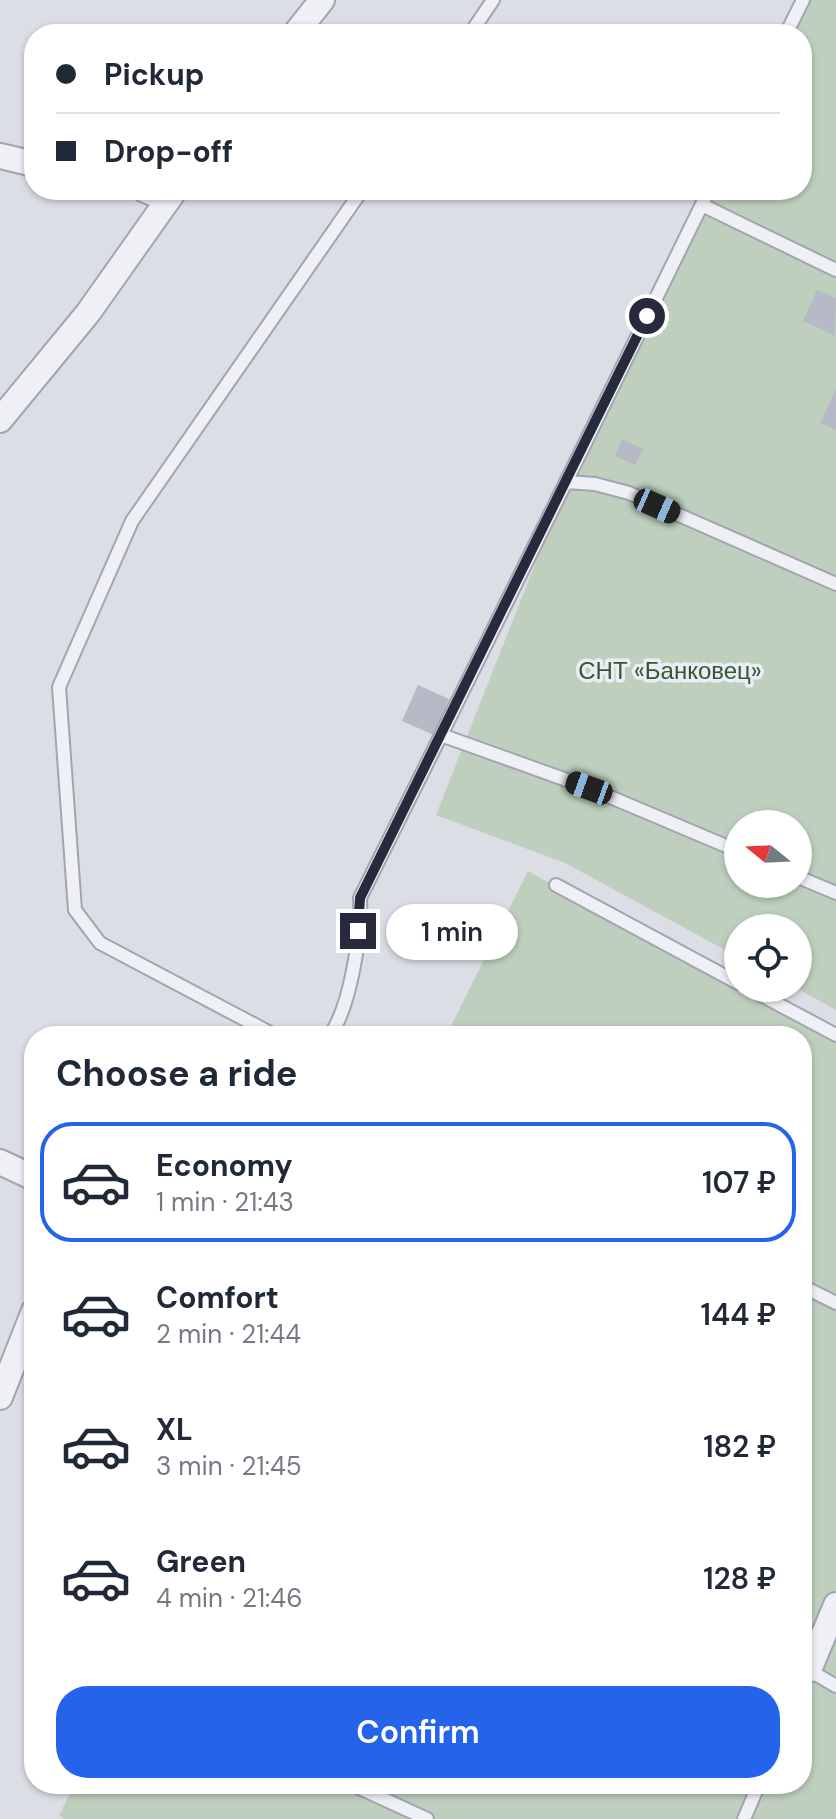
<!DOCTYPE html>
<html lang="en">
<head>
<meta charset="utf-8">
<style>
	:root { --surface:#fff; --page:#f6f6f7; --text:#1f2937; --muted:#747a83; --line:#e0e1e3; --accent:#2563eb }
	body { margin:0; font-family:"DM Sans",sans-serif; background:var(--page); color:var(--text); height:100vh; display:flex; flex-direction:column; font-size:30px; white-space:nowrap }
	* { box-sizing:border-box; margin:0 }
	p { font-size:26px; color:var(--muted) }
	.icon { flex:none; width:44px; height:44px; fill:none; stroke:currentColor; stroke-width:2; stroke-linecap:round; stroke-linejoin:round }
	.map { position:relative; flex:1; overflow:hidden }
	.panel { position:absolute; left:24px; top:1026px; width:788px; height:768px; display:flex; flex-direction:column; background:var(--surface); border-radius:32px; box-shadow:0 2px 6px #0004 }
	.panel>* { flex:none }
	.top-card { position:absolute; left:24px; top:24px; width:788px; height:176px; border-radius:32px; box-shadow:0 2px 6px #0004; display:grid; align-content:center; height:176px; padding:0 32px; background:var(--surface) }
	.needle { width:52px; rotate:288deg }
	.fabs { position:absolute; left:724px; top:810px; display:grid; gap:16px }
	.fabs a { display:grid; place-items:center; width:88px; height:88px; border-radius:50%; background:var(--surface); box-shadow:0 2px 6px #0004; font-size:40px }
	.end { position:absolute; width:36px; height:36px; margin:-18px; border:10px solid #262a3c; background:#fff; box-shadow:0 0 0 4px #fff }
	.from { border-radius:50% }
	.bubble { position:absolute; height:56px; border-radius:28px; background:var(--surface); box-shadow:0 2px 6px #0004; font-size:26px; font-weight:600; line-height:56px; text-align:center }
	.car { position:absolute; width:24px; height:48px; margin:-24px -12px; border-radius:10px; box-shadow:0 0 6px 2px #0007; background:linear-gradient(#222 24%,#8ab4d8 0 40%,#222 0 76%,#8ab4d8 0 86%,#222 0) }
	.top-card b { display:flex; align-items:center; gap:28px; height:76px; font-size:30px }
	.top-card b+b { border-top:2px solid var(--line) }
	.top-card i { width:20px; height:20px; background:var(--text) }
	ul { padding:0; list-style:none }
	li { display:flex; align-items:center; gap:24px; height:120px; margin:0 16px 12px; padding:0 16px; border:4px solid transparent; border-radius:32px }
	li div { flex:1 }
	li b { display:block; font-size:30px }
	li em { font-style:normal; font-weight:600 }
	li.current { border-color:var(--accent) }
	li>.icon { width:72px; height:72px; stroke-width:1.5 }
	h2 { padding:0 32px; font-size:36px; line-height:96px }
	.action { display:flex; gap:16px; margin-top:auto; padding:16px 32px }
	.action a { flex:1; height:92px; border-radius:32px; background:var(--accent); color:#fff; font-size:32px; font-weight:600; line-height:92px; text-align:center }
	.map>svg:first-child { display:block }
</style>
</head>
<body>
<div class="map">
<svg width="836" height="1819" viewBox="0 0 836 1819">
	<rect width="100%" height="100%" fill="#dcdee6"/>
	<path fill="#bed0bd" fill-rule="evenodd" d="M807,0H836V1010L796,988L798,928H738V957L565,863L436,815L567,483L709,190H802V34H789ZM738,824H798V884H738Z
		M528,871L836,1042V1819H64L59,1815L75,1784H802V1036H446Z"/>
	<path fill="#b6b9c6" d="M817,290L836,298L835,336L803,321Z
		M836,389V430L820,423Z
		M622,439L643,449L635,465L615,456Z
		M418,685L449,699L434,735L402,721Z"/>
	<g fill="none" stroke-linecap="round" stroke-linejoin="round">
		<defs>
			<path id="lane" d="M470,34L493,0
				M786,34L803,0
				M702,205L836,270
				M566,482L709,190
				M738,851L589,788L441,735L566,482L595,484L629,493L836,584
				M798,877L836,893
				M556,885L738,983
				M748,988L836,1035
				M276,1036L100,943L75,910L59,687L132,521L362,190
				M329,1036C350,1010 362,932 360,898L441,735
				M802,1286L836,1303
				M802,1641L823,1631
				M802,1685L809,1670L836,1686
				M351,1784L427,1819
				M744,1819L759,1784"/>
			<path id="street" d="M295,34L322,0
				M0,156L34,164
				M145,190L168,199
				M0,420L88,313L175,190
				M0,1162L34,1178
				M0,1397L34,1311
				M809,1670L836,1605"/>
		</defs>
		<use href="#lane" stroke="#a2a4b0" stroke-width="16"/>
		<use href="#street" stroke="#a2a4b0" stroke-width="28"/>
		<use href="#lane" stroke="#eff0f5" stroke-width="12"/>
		<use href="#street" stroke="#eff0f5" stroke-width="24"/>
	</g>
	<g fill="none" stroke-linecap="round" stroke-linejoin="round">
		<path stroke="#262a3c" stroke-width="10" d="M358,931L360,898L647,316"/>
	</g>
	<g text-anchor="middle" stroke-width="7" stroke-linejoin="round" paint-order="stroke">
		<g font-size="24" fill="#335833" stroke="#ebedf4">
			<text x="670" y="679">СНТ «Банковец»</text>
		</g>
	</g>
</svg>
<div class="fabs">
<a><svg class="needle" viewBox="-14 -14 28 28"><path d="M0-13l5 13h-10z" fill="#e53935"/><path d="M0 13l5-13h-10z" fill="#747a83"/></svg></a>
<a><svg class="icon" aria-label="locate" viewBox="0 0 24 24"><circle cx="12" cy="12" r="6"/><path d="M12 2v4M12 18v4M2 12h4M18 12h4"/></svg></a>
</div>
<i class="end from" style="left:647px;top:316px"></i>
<i class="end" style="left:358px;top:931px"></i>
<div class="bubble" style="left:386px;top:904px;width:132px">1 min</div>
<i class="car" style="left:657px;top:506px;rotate:114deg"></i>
<i class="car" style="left:589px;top:788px;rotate:290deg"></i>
<div class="top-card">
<b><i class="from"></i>Pickup</b>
<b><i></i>Drop-off</b>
</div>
<section class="panel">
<h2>Choose a ride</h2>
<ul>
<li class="current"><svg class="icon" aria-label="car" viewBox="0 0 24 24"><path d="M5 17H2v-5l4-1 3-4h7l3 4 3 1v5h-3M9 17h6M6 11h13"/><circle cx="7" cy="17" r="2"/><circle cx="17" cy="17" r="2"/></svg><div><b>Economy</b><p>1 min · 21:43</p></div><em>107 ₽</em></li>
<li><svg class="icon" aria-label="car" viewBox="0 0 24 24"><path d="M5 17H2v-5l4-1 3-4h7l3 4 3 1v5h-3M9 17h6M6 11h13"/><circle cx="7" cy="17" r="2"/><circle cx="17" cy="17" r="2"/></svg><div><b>Comfort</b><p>2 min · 21:44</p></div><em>144 ₽</em></li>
<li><svg class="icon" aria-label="car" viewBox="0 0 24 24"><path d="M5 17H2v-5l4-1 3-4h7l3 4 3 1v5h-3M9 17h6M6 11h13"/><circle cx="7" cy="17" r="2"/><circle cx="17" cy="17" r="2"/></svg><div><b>XL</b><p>3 min · 21:45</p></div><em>182 ₽</em></li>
<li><svg class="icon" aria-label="car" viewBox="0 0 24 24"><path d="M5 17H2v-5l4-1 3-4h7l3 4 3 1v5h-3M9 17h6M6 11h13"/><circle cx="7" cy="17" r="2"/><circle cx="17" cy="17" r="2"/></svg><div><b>Green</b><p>4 min · 21:46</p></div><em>128 ₽</em></li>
</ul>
<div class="action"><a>Confirm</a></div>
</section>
</div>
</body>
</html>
